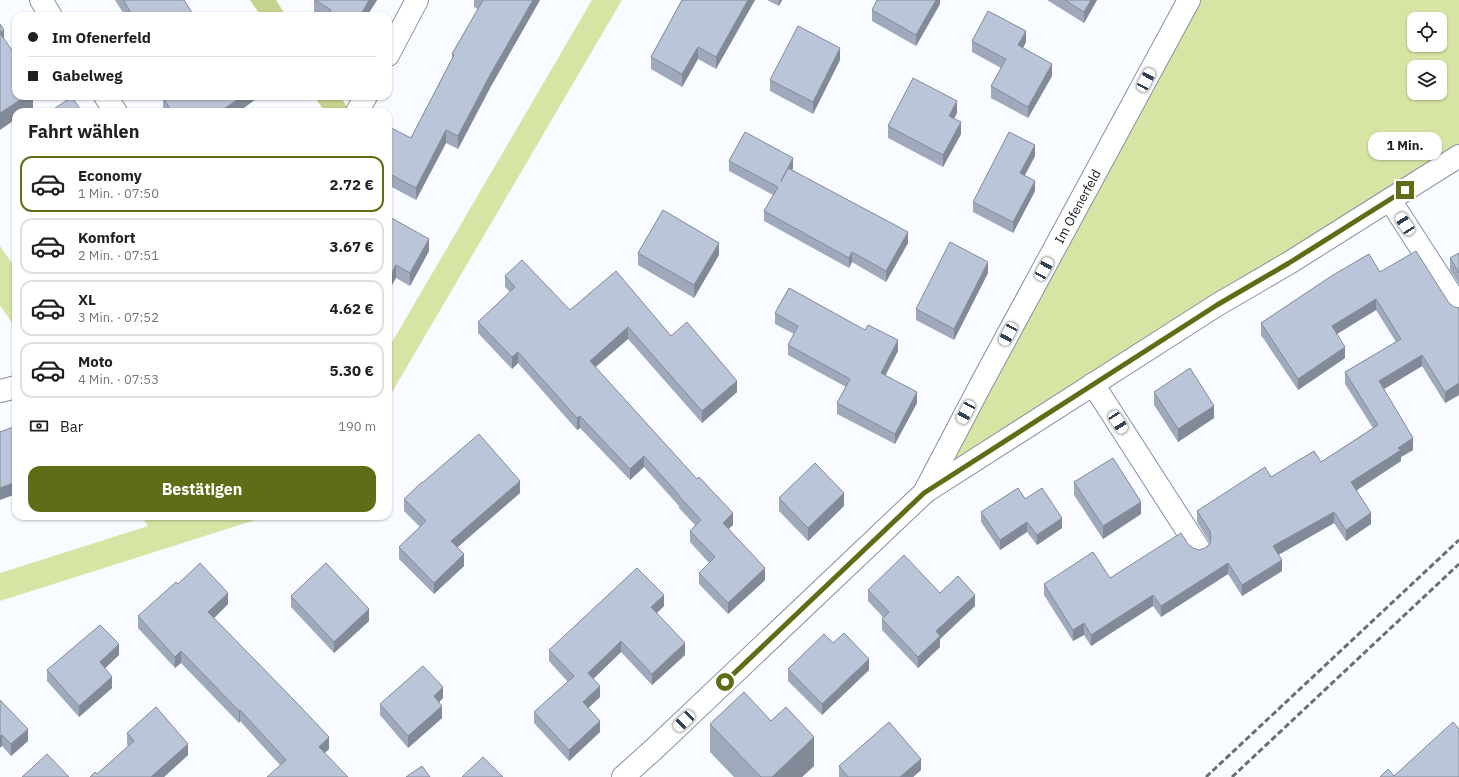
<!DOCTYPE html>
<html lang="de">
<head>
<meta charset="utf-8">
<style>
	:root { --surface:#fff; --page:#f6f6f6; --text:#202124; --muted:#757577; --line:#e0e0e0; --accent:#606d17 }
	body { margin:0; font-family:"IBM Plex Sans",sans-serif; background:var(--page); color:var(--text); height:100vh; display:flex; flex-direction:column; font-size:15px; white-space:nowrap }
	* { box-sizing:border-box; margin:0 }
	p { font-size:13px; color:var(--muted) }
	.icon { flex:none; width:22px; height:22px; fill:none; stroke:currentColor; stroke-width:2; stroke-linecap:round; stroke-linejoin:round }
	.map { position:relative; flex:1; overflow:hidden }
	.sheet { position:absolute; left:12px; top:108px; width:380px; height:412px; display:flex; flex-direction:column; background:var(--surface); border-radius:12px; box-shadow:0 1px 3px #0004 }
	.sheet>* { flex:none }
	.guide { position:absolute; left:12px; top:12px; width:380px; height:88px; border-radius:12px; box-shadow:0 1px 3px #0004; display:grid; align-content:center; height:88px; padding:0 16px; background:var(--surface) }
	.controls { position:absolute; left:1407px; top:12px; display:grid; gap:8px }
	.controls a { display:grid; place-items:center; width:40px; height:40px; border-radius:8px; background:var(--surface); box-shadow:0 1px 3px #0004; font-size:20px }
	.end { position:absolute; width:18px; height:18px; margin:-9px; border:5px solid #606d17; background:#fff; box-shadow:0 0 0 2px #fff }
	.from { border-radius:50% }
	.bubble { position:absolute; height:28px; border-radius:12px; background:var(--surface); box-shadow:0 1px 3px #0004; font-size:13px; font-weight:700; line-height:28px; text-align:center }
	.car { position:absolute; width:12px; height:24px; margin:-12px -6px; border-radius:5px; box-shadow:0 0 3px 1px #0007; background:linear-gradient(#fff 24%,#345 0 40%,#fff 0 76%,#345 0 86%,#fff 0) }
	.guide b { display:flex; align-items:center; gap:14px; height:38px; font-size:15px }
	.guide b+b { border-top:1px solid var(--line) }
	.guide i { width:10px; height:10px; background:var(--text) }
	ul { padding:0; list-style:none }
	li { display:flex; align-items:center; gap:12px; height:56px; margin:0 8px 6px; padding:0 8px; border:2px solid var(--line); border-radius:12px }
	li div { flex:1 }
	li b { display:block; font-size:15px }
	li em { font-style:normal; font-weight:700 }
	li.current { border-color:var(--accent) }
	li>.icon { width:36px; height:36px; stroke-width:1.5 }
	h2 { padding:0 16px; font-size:18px; line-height:48px }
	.pay { display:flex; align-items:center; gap:10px; height:44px; padding:0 16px; font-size:15px }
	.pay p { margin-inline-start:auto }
	.primary-button { display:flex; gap:8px; margin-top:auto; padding:8px 16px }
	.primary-button a { flex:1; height:46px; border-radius:12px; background:var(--accent); color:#fff; font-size:16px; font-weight:700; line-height:46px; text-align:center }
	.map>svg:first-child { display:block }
</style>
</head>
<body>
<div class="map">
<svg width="1459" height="777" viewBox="0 0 1459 777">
	<rect width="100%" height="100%" fill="#f8fbff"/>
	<path fill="#d7e5a4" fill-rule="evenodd" d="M592,0H622L388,399V349Z
		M1190,0H1459V156L924,493ZM1414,19H1440V45H1414ZM1414,67H1440V93H1414Z
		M0,246L16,269V329L0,305Z
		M141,516H178L180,519L190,516H268L0,601V573L148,526Z"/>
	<path fill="#c4d38e" d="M250,0H276L286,16H261Z
		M314,96H340L350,112H325Z"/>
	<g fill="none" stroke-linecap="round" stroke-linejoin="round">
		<defs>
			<g id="minor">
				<path d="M41,0L51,16"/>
				<path d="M388,55L417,0"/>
				<path d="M105,96L116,112"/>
				<path d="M357,112L366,96"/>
				<path d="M1390,200L1459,307"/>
				<path d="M1093,384L1199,549"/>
				<path d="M0,391L16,387"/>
				<path d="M925,492L1217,305L1289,263L1459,156"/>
				<path id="s1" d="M623,777L653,750L924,493L980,386L1189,0"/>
			</g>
		</defs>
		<use href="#minor" stroke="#8691a4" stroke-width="24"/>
		<use href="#minor" stroke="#fff" stroke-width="22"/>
		<path stroke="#6a6e74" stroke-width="3" stroke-dasharray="6 3" stroke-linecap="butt" d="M1206,777L1459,540
			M1232,777L1459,564"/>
	</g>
	<path fill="#a0a9bb" d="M115,0H184L194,16H125Z
		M314,0H377L367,16H321L314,12Z
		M474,0H540L490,88L458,149L446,143L416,200L388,185V134L411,138L452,59V54L478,9L474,7Z
		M682,0H755L716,69L698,59L682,87L651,69V57Z
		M767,0H782L779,6Z
		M940,0V4L916,46L872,21V10Z
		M1047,0H1097L1084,23Z
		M972,41L1026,42L1023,48L1052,76L1028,118L991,98V86L1001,68L972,52Z
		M840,60L813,114L770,91V80Z
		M260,96L238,112H164L163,110V97Z
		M957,113L954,118L961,134L943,167L888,138V126Z
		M1035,156L1025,175L1035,191L1013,233L973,212V202Z
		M729,161L793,168L792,170L908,243L886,282L852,262L849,268L764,221V211L773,195L729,171Z
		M388,216L429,251L410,286L396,278Z
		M638,253L719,255L694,298L638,265Z
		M1459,253V284L1450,270V258Z
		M1380,272L1449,303L1454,307L1459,308V395L1445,403L1422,366L1384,389L1413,450L1401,457V461L1356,490L1371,524L1346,541L1334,523L1278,555L1282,571L1242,596L1228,574L1161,617L1153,606L1091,646L1084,635L1073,641L1044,595V584L1110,578L1188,544L1193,548L1199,550L1205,548L1210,543L1197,522V511L1271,477L1321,462L1373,428L1345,384V372L1396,342L1376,310L1337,334L1345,358L1298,390L1261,335V323Z
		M988,273L954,340L916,320V309Z
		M505,276L570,310L671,336L737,392L702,423L628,339L595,367L733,525L728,529L765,580L728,614L699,584V573L709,563L690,542V531L695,525L679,508V506L644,467L630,480L580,428L577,430L518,363L512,369L478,333V322L510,292L505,287Z
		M775,313L898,351L885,375L917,403L895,444L837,414V403L846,387L788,355V345L794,334L775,324Z
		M1154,392L1214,418L1178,442L1154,405Z
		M1074,482L1141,514L1103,539L1074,495Z
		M422,483L520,493L457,547L464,566L434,594L399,559V547L420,527L404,511V499Z
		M779,498L844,506L808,541L779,511Z
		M1025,499L1062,528L1037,545L1027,532L1000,550L981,522V512Z
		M178,584L228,604L214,618L329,749L325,753L280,765L240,721L239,723L181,663L175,668L138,628V616Z
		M868,590L940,593L975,606L940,639V647L918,668L882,630V619L883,617L868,601Z
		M291,596L369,621L334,653L291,607Z
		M664,606L657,613L685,655L652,685L621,652L593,679L600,697L588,708L600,732L569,761L534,723V712L568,682L549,661V650Z
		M833,643L869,670L822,715L788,681V669Z
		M119,655L105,668L112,688L79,717L47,681V670Z
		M443,698L439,702L442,718L408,748L380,715V704Z
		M0,700L28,741L11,756L2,746Z
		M710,724L814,766L802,777H734L710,752Z
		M127,733L188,755L164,777H90L97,774L128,746L127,744Z
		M839,766L921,770L913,777H839Z"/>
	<path fill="#828a98" d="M369,0H377L367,16H360Z
		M533,0H540L490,88L458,149V136L490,75Z
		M748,0H755L716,69V57Z
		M779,0H782L779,6Z
		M936,0H940V4L916,46V35Z
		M1091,0H1097L1084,23V12Z
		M4,30V46L0,32Z
		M1026,31V42L1018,57V45Z
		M698,47V59L682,87V74Z
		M840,48V60L813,114V102Z
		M16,59V76L13,61Z
		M1052,64V76L1028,118V107Z
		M26,96H33V108L27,112H16V119L0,130V113Z
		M243,96H260L238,112H219Z
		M957,101V113L949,128V116Z
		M961,122V134L943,167V155Z
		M446,130V143L416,200V188Z
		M1035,145V156L1020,184V173Z
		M793,158V168L781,191V181Z
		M1035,181V191L1013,233V222Z
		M908,232V243L886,282V271Z
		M429,239V251L410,286V273Z
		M719,243V255L694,298V285Z
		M852,252V262L849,268V258Z
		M988,262V273L954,340V329Z
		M396,265V278L388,292V280Z
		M1376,299V310L1332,337V326Z
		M628,327V339L590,372V361Z
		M898,340V351L881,384V373Z
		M1345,347V358L1298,390V379Z
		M518,352V363L512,369V357Z
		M1422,355V366L1379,392V381Z
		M737,381V392L702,423V411Z
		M1459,383V395L1445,403V392Z
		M917,392V403L895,444V434Z
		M1214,406V418L1178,442V429Z
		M580,416V428L577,430V418Z
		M1413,438V450L1401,457V461L1351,494V482L1398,448Z
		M644,456V467L630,480V469Z
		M520,481V493L451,553V541Z
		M16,482V494L0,500V488Z
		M844,493V506L808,541V528Z
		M1141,502V514L1103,539V526Z
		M1334,512V523L1273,558V546Z
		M733,513V525L723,534V523Z
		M1371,513V524L1346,541V530Z
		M1062,518V528L1037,545V535Z
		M1027,522V532L1000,550V540Z
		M464,554V566L434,594V583Z
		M1282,560V571L1242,596V585Z
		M1228,563V574L1161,617V606Z
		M765,568V580L728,614V603Z
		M228,593V604L208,624V612Z
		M664,595V606L651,618V607Z
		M975,595V606L940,639V647L918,668V657L936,631Z
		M1153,595V606L1091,646V635Z
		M369,609V621L334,653V642Z
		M1084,623V635L1073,641V630Z
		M621,641V652L588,684V673Z
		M685,643V655L652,685V674Z
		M119,644V655L100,673V662Z
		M181,651V663L175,668V657Z
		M869,659V670L822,715V704Z
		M112,677V688L79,717V706Z
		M600,686V697L583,713V702Z
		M443,687V698L434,707V696Z
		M442,706V718L408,748V736Z
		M240,710V721L239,723V711Z
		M600,721V732L569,761V750Z
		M28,729V741L11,756V744Z
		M2,735V746L0,748V736Z
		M329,737V749L319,758V747Z
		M814,737V766L802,777H772Z
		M188,744V755L164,777H151Z
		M921,759V770L913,777H900Z"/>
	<path fill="#bac5d9" stroke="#828a98" d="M123,0H184L194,16H133Z
		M315,0H369L360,16H329L327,15L331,10Z
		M483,0H533L490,75L458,136L446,130L416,188L388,173V134L391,128L411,138L454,55L452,54Z
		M682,0H748L716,57L698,47L682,74L651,57Z
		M877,0H936L916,35L872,10Z
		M1065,0H1091L1084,12Z
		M988,11L1026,31L1018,45L1052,64L1028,107L991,86L1006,59L972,41Z
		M0,24L4,30L0,32Z
		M798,26L840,48L813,102L770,80Z
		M0,33L16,56V59L13,61L16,66V96H26L0,113Z
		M913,78L957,101L949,116L961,122L943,155L888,126Z
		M164,96H243L219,112H172L163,97Z
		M72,97L82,112H49Z
		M745,132L793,158L781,181L788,168L908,232L886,271L852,252L849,258L764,211L778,187L729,161Z
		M1009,132L1035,145L1020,173L1035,181L1013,222L973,202Z
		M663,210L719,243L694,285L638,253Z
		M388,216L429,239L410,273L396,265L388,280Z
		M950,242L988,262L954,329L916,309Z
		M1416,251L1449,303L1454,307L1459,308V383L1445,392L1422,355L1379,381L1413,438L1398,448L1401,450L1351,482L1371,513L1346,530L1334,512L1273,546L1282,560L1242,585L1228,563L1161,606L1153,595L1091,635L1084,623L1073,630L1044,584L1093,552L1110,578L1181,533L1188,544L1193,548L1199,550L1205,548L1210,544L1211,537L1210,531L1197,511L1265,467L1271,477L1314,451L1321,462L1378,425L1345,372L1401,339L1376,299L1332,326L1345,347L1298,379L1261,323L1333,275L1369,254L1380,272Z
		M1459,253V273L1450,258Z
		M522,260L570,310L616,271L671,336L687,322L737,381L702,411L628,327L590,361L697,479L699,477L733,513L723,523L765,568L728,603L699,573L715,557L690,531L701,520L679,496V495L644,456L630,469L580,416L577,418L518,352L512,357L478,322L515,287L505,276Z
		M789,288L865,330L868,325L898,340L881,373L917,392L895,434L837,403L850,379L788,345L798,326L775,313Z
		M1190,368L1214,406L1178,429L1154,392Z
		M16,426V482L0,488V432Z
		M479,434L520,481L451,541L464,554L434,583L399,547L426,521L404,499L422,482V483Z
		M1113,458L1141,502L1103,526L1074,482Z
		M815,463L844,493L808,528L779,498Z
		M1018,488L1025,499L1042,488L1062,518L1037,535L1027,522L1000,540L981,512Z
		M904,555L940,593L958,576L975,595L936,631L940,636L918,657L882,619L889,612L868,590Z
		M200,563L228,593L208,612L295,701L329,737L319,747L348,777H267L286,760L240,710L239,711L181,651L175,657L138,616L176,582L178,584Z
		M326,563L369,609L334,642L291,596Z
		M637,568L664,595L651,607L685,643L652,674L621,641L588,673L600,686L583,702L600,721L569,750L534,712L574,676L549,650Z
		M100,625L119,644L100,662L112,677L79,706L47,670Z
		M844,633L869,659L822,704L788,669L824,634L833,643Z
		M423,666L443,687L434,696L442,706L408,736L380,704Z
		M744,692L771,721L786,707L814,737L772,777H761L710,724Z
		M0,700L28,729L11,744L2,735L0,736Z
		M156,707L188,744L151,777H90L95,772L97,774L134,741L127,733Z
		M889,722L921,759L900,777H848L839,766Z
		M1453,722L1459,729V777H1380L1388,769L1394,776Z
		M47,754L69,777H22Z
		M483,757L503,777H462Z
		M422,766L430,777H406Z"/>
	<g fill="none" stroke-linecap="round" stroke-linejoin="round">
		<path stroke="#606d17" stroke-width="5" d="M725,682L924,493L1217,305L1289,263L1405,190"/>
	</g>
	<g text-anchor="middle" stroke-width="3" stroke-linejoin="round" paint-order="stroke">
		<g font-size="13" fill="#12161d" stroke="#f8fbff">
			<text dy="5" stroke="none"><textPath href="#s1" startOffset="739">Im Ofenerfeld</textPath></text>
		</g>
	</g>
</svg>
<div class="controls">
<a><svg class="icon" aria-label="locate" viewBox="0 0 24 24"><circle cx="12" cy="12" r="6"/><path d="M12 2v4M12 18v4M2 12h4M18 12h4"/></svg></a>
<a><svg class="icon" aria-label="layers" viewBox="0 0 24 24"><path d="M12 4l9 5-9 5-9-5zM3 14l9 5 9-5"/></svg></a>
</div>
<i class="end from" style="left:725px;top:682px"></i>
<i class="end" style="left:1405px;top:190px"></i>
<div class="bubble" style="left:1368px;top:132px;width:74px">1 Min.</div>
<i class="car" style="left:1146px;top:80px;rotate:28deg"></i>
<i class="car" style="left:1405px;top:224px;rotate:327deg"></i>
<i class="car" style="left:1044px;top:269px;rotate:29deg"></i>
<i class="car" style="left:1008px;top:334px;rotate:209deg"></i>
<i class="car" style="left:966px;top:412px;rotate:208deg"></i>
<i class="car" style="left:1118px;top:422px;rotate:147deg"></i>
<i class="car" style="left:684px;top:721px;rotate:226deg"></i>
<div class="guide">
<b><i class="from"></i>Im Ofenerfeld</b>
<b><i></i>Gabelweg</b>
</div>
<section class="sheet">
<h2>Fahrt wählen</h2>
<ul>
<li class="current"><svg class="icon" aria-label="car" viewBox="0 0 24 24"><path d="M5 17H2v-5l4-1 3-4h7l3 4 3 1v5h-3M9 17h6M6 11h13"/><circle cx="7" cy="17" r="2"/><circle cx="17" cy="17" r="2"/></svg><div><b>Economy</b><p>1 Min. · 07:50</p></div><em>2.72 €</em></li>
<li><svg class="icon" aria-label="car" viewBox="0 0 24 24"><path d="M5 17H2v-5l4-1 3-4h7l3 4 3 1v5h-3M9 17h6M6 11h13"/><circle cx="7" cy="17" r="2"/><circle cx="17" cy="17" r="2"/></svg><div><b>Komfort</b><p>2 Min. · 07:51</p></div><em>3.67 €</em></li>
<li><svg class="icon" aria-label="car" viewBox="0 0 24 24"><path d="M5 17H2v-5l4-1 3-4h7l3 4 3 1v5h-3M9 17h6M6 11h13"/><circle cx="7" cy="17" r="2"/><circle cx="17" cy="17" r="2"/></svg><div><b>XL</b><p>3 Min. · 07:52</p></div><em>4.62 €</em></li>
<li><svg class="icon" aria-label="car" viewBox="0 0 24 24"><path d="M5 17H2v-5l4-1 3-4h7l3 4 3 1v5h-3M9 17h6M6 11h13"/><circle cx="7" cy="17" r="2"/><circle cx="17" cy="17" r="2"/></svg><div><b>Moto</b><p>4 Min. · 07:53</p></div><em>5.30 €</em></li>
</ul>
<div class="pay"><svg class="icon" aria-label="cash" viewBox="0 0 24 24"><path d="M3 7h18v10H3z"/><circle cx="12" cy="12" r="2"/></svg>Bar<p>190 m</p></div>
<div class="primary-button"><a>Bestätigen</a></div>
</section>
</div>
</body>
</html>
